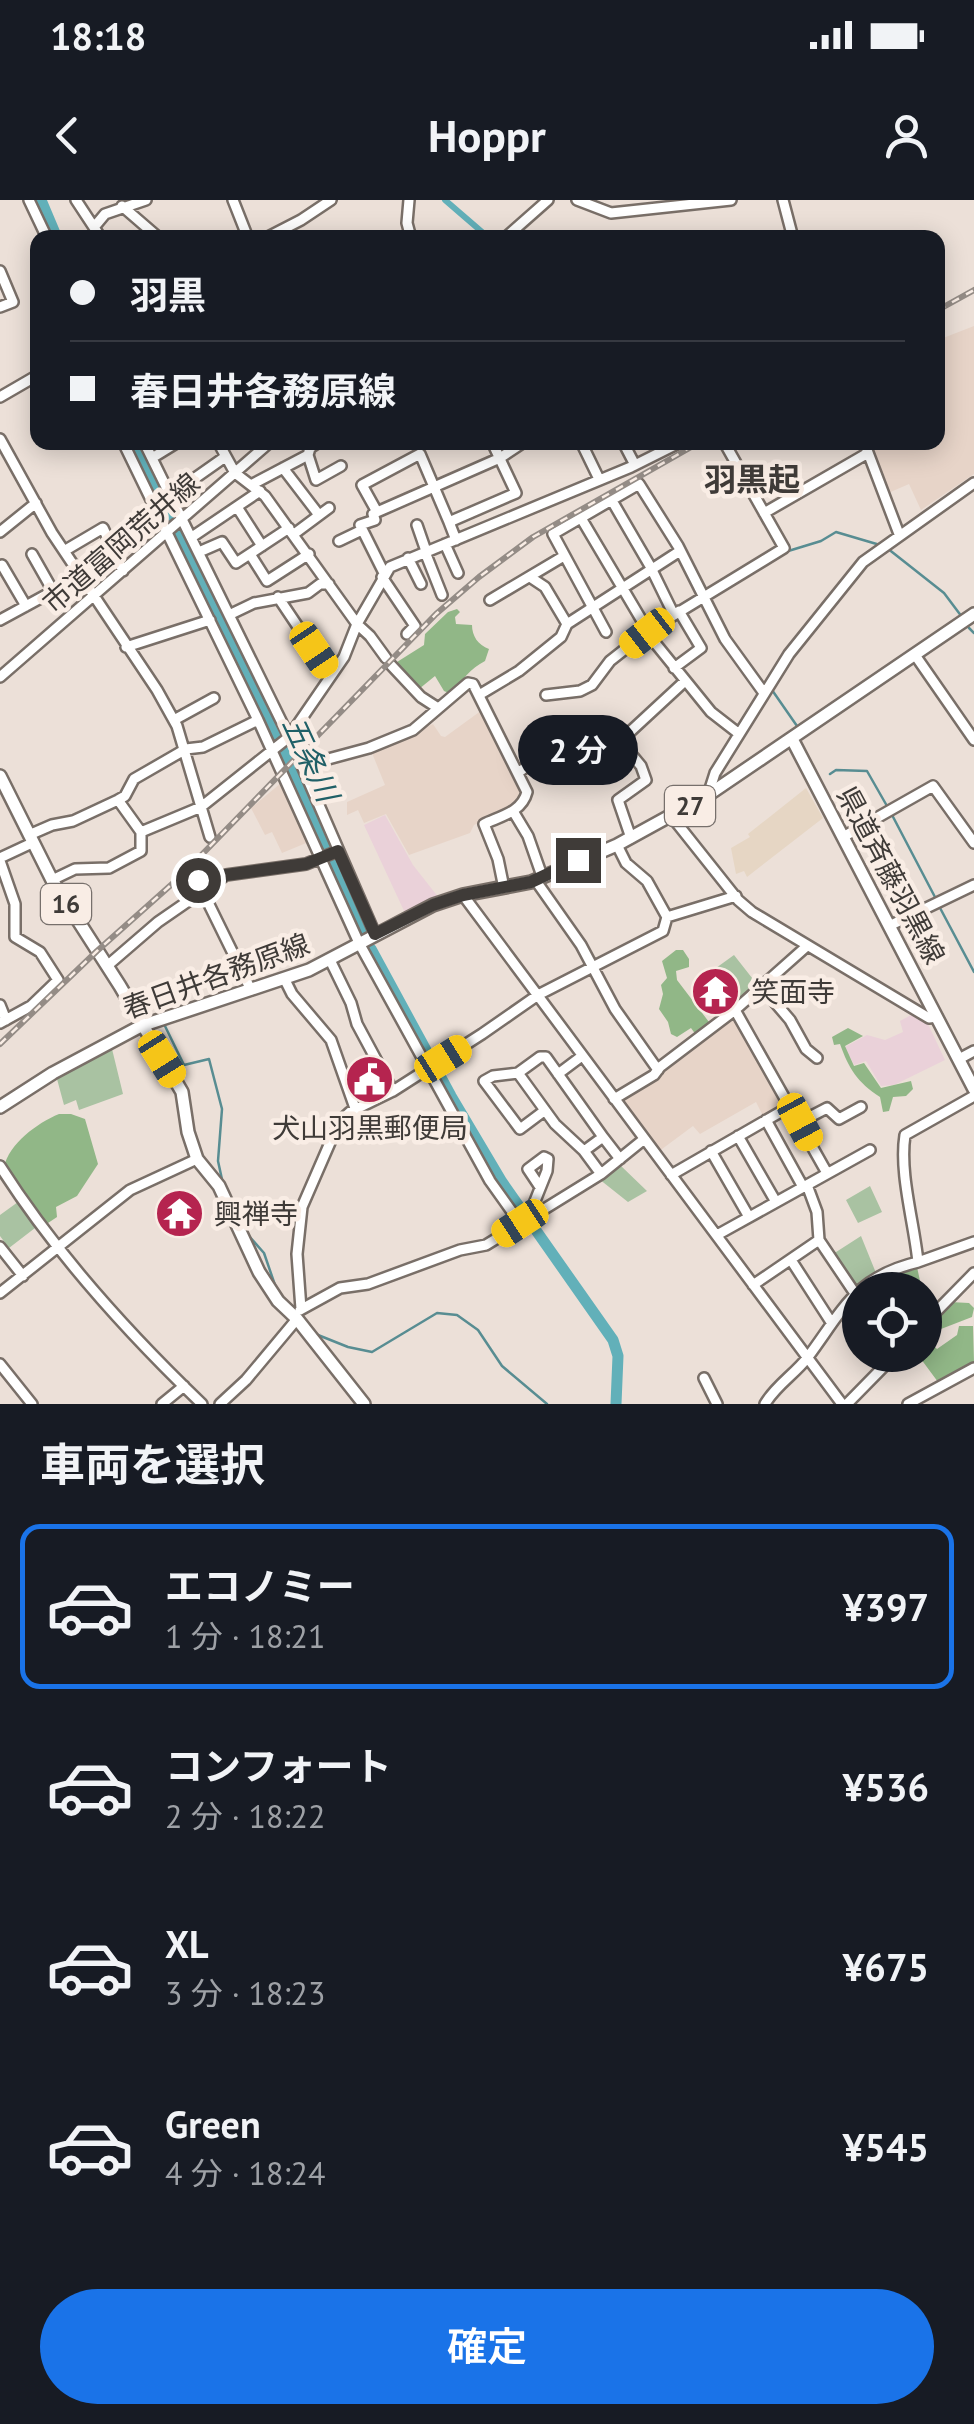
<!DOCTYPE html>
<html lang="ja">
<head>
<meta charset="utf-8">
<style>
	:root { --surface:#171b24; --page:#242831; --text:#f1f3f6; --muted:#9ea1a6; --line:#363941; --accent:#1a73e8 }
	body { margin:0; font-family:"PT Sans","Noto Sans JP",sans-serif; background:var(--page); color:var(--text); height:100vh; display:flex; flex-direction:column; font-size:38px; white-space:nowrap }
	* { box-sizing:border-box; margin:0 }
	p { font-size:32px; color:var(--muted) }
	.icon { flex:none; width:55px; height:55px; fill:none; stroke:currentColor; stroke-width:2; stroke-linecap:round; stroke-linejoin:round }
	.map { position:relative; height:1204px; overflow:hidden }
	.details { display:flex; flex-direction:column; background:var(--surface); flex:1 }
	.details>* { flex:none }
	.banner { position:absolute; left:30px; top:30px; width:915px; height:220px; border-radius:20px; box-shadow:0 5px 25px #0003; display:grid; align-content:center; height:220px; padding:0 40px; background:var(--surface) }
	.controls { position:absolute; left:842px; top:1072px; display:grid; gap:20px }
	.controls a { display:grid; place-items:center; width:100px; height:100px; border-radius:50%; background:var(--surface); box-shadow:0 5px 25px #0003; font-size:50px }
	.end { position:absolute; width:45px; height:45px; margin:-22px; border:12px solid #3f3b38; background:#fff; box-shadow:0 0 0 5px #fff }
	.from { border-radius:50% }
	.bubble { position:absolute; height:70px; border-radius:35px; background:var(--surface); box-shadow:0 5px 25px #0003; font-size:32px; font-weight:600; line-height:70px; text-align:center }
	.car { position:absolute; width:30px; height:60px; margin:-30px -15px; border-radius:12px; box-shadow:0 0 8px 2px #0007; background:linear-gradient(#f5c518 24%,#345 0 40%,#f5c518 0 76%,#345 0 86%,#f5c518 0) }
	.banner b { display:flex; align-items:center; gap:35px; height:95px; font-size:38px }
	.banner b+b { border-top:2px solid var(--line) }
	.banner i { width:25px; height:25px; background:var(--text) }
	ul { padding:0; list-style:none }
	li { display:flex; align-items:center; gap:30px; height:165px; margin:0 20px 15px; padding:0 20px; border:5px solid transparent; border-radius:20px }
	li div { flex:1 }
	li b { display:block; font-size:38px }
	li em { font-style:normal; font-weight:600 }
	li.on { border-color:var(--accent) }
	li>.icon { width:90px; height:90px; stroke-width:1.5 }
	h2 { padding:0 40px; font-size:45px; line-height:120px }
	.button { display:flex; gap:20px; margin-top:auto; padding:20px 40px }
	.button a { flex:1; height:115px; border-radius:60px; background:var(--accent); color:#fff; font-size:40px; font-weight:600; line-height:115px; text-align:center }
	.status { display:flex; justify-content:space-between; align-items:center; height:70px; padding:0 50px; background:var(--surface); direction:ltr }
	.status svg { height:28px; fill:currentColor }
	header { display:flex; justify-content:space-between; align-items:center; height:130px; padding:0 40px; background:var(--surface); font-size:45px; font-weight:600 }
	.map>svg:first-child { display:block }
</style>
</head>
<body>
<div class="status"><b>18:18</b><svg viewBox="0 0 49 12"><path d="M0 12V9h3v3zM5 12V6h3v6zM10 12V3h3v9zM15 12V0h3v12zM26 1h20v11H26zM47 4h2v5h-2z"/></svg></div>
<header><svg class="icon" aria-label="back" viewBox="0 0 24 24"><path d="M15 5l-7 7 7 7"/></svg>Hoppr<svg class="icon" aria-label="person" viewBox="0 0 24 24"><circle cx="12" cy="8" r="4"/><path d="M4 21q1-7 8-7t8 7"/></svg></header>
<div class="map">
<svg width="974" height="1204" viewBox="0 0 974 1204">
	<rect width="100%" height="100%" fill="#ece0d8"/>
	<path fill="#ead1d9" d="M385,615L413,665L439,698L405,713L364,625Z
		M913,814L928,824L945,860L894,885L881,886L866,861L854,865L845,847L867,835L885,840L903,832L900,821Z"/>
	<path fill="#e7d4c8" d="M974,126V274L921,310L909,284L886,294L866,243L938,242V140Z
		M482,510L522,596L516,607L474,625L470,633L409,655L386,614L364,623L358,610L347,615V602L385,585L372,553L433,524L441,536L445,537Z
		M281,583L311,641L282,653L272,632L265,635L251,608Z
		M731,816H736L785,906L763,916L756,902L700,934L693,926L658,952L618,899Z"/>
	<path fill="#e6d6c4" d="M806,588L823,618L747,677L744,671L736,674L731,648L750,637L748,634Z"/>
	<path fill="#a9c2a2" d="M734,755L756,783L738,800L716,768Z
		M112,849L123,894L79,910L76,900L64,905L57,879Z
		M620,965L647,991L628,1002L599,979Z
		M870,986L882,1012L858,1023L846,1000Z
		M18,1002L35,1028L9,1048L0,1036V1015Z
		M861,1036L876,1073L855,1088L833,1054Z"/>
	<path fill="#91b787" d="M457,409L460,412L455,417L456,424L472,425C472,436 478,445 489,449L485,461C471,468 461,481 451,494L444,491L435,476L419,489L397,469V462L424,445L425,434L448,412Z
		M676,750H683L689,759V767L676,771L677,780L709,822L707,828L696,835L691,828L677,837L671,834L668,822L659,809L663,794L661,785L667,778L662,761Z
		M848,828L863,836L845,846L854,866L864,863L881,888L911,881L913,889L906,896L893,897L889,911L883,912L880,897C857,882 849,869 840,844L834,845L832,837Z
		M59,914H71L85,919L98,964L77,996L56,1007L57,1017L48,1023L39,1022L16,979L4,967C9,944 37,923 59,914Z
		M917,1067L922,1090H876L872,1085L900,1071Z
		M950,1102L969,1103L974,1108L972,1117L941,1129L930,1142L937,1149L957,1135L959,1126H973L974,1162L938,1182L918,1155H925V1128Z"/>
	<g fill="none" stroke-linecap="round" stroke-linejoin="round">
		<path stroke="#588d92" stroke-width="2.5" d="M887,348L944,393L962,417
			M785,352L821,341L836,332L880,345
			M969,428L974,433
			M772,490L797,526
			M830,574L836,570L867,571L887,606
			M891,613L936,699
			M939,706L974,772
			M164,824L184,865L209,859L222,909L218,961L223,984
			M248,1035L264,1053L276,1088
			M313,1133L348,1147L372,1152L437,1113L457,1115L478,1130L502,1166L547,1204"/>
		<path stroke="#62b0b9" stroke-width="6" d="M445,0L489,38"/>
		<path stroke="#62b0b9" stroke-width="11" d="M41,0L57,38
			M133,242L280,544L364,733
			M371,749L451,896L502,982L613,1140L618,1156L616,1204"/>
		<defs>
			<path id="minor" d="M29,0L47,38
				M76,0L101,38
				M233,0L248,38
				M409,0L407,23L411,38
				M577,0L611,13L731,0
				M783,0L793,38
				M122,6L159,38
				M95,26L105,14L146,0
				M266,38L301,20L331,0
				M505,38L548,0
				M0,71L13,102L0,107
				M0,197L38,175
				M0,239L52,333L157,490L177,526L210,637
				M123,242L258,520L359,743L490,981L520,1023
				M144,242L289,537
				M218,242L235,273L265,296L357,424L370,436L386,458
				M581,242L599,279
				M623,242L635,265
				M864,242L899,334
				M308,255L316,280L341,266
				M152,258L178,242
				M283,268L319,315
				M251,285L308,255L310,248L319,242
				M171,295L225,257
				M611,299L650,366L674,415
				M237,307L262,346
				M377,312L500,258L524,242
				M764,313L868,253
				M581,318L648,431
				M417,325L426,351
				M0,332L36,303
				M294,334L329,308
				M192,337L260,291
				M456,340L449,322L516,293L492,242
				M339,341L362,330
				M445,344L458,373
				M64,351L103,328L123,371
				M199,352L222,342L236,363L289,328
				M425,352L442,395
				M32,354L53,391
				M250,354L267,381L309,354
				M408,358L421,384
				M2,365L26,406
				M384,373L360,325L375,320L373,314L377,312L362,285L420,254L449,322
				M382,377L415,426L407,434
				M530,377L545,387L567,424
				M278,397L331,476
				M490,400L564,356
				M229,415L254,403L308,393L320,384H329
				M0,420L81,376
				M606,432L553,334L639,284L678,346L725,439L764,493
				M647,433L711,512L738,533
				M126,447L210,420
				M915,455L974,540
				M391,465L421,497L438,508
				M674,468L701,448L679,411
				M0,477L270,242
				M479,495L519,471L561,437L567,424L680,351
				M546,495L580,491L592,485L610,461L648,431L784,348L724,242
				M174,520L214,498
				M621,542L641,566L646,580L618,600L631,638
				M575,549L584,522
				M518,573L562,539L567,540L582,556L605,555L685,481
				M708,595L715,573L789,454L863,362L974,283
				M513,611L528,636L542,676
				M672,617L738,700L752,712L929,818L937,817
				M141,632L201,607L289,537L344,457L357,424L390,367L631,267L681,242
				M29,635L52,625L73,621L118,600L125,596L134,579L186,549L203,547L258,520
				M843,637L933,586L974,643
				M617,645L626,663L647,681L667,717
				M0,658L32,643
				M0,661L15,704V737L40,752L58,780L31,806L0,823
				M52,680L75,669L109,668L141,651V632L118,600
				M197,680L251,790
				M536,681L581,745L615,809L658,870
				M463,695L842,1204
				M889,726L974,685
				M375,734L302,566L369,548L413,530L468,483L473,484L527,592C522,612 501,616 484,624L498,659L504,688
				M330,760L351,803L357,824L393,891
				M107,766L158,722L226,675L306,664L338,651
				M284,778L292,794L331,840L356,911
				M761,786L790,820L806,849L817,858
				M0,805L6,820
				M735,810L827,973
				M959,859L974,851
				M518,873L540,857H546L603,937L584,951L555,924L518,873L493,876L484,881L520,929L544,911
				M558,874L582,856
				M614,899L654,875L660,867L735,810L807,746
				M766,920L803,987
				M800,922L827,908L839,919L861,907
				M738,936L776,1002
				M603,937L620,959
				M584,951L601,974
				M711,951L749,1017
				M0,966C56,1054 127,1132 202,1204
				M671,975L791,906
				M807,985L817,1012L819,1040L854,1092
				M537,1012L533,1006L547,971L548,959L544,957L528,969L540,987
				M717,1035L870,950
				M0,1047L23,1076
				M791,1060L831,1122
				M918,1062L974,1042
				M753,1085L819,1040
				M0,1093L130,990L197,959
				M301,1109L297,1054L302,1007L339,922L350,912L393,891L482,834L538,795L663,731L667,717L736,696
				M300,1110L340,1088L368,1084L460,1050L486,1045L601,974L643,940
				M925,1123L974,1073
				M0,1164L32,1204
				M704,1178L717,1204
				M162,1204L184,1186
				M220,1204L246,1180L297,1119
				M765,1204C775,1186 795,1174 808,1157C843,1110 855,1077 918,1062C914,1022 899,973 905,935L974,896
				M847,1204L895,1155
				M908,1204L974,1168"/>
			<path id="major" d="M792,539L974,889
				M0,576L52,680L120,786L182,892L188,932L197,959L219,986L259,1072L278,1101L297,1119L364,1204
				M0,907L53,873L141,826L309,770L433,705L463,695L531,682L617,645L708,595L974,414"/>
		</defs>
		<use href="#minor" stroke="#796f68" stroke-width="14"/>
		<use href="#major" stroke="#796f68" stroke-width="16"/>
		<use href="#minor" stroke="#fff" stroke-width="9"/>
		<use href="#major" stroke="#fff" stroke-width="11"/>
		<defs>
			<path id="rail" d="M938,110L974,90
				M0,844L97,751L181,676L436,414L479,377L533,337L700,242"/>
		</defs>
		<use href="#rail" stroke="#948c86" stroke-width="6"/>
		<use href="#rail" stroke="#f9ede5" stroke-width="2.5" stroke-dasharray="8" stroke-linecap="butt"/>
	</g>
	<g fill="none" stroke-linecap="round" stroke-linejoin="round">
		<path stroke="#3f3b38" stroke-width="12" d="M198,680L204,690L226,675L306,664L338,651L375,734L433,705L463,695L531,682L578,660"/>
	</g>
	<defs>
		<symbol id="temple-disc" viewBox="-11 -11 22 22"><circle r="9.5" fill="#b5244f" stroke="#f9ede5"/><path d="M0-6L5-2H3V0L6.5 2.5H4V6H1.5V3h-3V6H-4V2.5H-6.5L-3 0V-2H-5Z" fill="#fff"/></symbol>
		<symbol id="civic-disc" viewBox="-11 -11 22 22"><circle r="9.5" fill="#b5244f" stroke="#f9ede5"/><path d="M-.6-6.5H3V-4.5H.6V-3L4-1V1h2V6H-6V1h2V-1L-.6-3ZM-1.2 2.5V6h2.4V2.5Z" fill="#fff"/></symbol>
	</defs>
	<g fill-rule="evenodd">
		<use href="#temple-disc" x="688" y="764" width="55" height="55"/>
		<use href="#civic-disc" x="342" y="852" width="55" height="55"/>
		<use href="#temple-disc" x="152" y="986" width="55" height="55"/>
	</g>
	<g text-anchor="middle" stroke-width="9" stroke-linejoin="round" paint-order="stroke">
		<g fill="#f9ede5" stroke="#77706c" stroke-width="2.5">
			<rect x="665" y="586" width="50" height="40" rx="8"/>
			<rect x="41" y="684" width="50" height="40" rx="8"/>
		</g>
		<g font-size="25" font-weight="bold" fill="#3f3b38">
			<text x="690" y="615">27</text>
			<text x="66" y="713">16</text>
		</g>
		<g font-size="28" fill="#3f3b38" stroke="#f9ede5">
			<text transform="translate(121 343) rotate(-41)" y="10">市道富岡荒井線</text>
			<text transform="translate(891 675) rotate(62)" y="10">県道斉藤羽黒線</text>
			<text transform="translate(216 776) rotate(-20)" y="10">春日井各務原線</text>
		</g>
		<g font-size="28" fill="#3f3b38" stroke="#f9ede5" text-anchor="start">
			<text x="751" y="802">笑面寺</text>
			<text x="370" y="938" text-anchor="middle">犬山羽黒郵便局</text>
			<text x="214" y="1024">興禅寺</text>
		</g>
		<g font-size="30" font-style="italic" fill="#206067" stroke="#f9ede5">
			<text transform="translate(310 559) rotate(65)" y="10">五条川</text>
		</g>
		<g font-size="32" font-weight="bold" fill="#3f3b38" stroke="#f9ede5">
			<text x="752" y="291">羽黒起</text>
		</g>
	</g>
</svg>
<div class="controls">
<a><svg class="icon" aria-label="locate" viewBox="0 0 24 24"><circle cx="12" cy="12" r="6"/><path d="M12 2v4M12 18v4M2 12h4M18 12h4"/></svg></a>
</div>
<i class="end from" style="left:198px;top:680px"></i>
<i class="end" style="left:578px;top:660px"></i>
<div class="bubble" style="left:518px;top:515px;width:120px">2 分</div>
<i class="car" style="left:647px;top:433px;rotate:232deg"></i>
<i class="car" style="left:314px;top:450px;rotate:146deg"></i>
<i class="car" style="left:162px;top:859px;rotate:148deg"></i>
<i class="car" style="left:443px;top:859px;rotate:58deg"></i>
<i class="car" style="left:800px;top:922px;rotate:152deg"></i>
<i class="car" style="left:520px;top:1023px;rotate:237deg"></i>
<div class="banner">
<b><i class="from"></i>羽黒</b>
<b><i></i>春日井各務原線</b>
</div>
</div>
<section class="details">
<h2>車両を選択</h2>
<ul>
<li class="on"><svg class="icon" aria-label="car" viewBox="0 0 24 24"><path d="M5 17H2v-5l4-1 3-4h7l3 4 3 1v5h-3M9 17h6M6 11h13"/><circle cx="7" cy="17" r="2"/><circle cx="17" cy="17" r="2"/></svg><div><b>エコノミー</b><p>1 分 · 18:21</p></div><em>¥397</em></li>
<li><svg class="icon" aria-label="car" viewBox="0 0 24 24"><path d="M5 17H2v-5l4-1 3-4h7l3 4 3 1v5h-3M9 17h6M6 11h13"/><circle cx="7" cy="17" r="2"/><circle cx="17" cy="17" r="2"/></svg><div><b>コンフォート</b><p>2 分 · 18:22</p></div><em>¥536</em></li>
<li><svg class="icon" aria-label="car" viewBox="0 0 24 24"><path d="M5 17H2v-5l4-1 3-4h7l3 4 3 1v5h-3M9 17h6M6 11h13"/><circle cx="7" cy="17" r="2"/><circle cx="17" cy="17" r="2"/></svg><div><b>XL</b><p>3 分 · 18:23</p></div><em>¥675</em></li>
<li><svg class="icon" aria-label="car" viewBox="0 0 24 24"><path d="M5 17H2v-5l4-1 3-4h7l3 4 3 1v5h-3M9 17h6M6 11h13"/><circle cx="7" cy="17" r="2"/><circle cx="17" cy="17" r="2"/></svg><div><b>Green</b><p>4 分 · 18:24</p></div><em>¥545</em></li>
</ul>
<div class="button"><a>確定</a></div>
</section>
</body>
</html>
